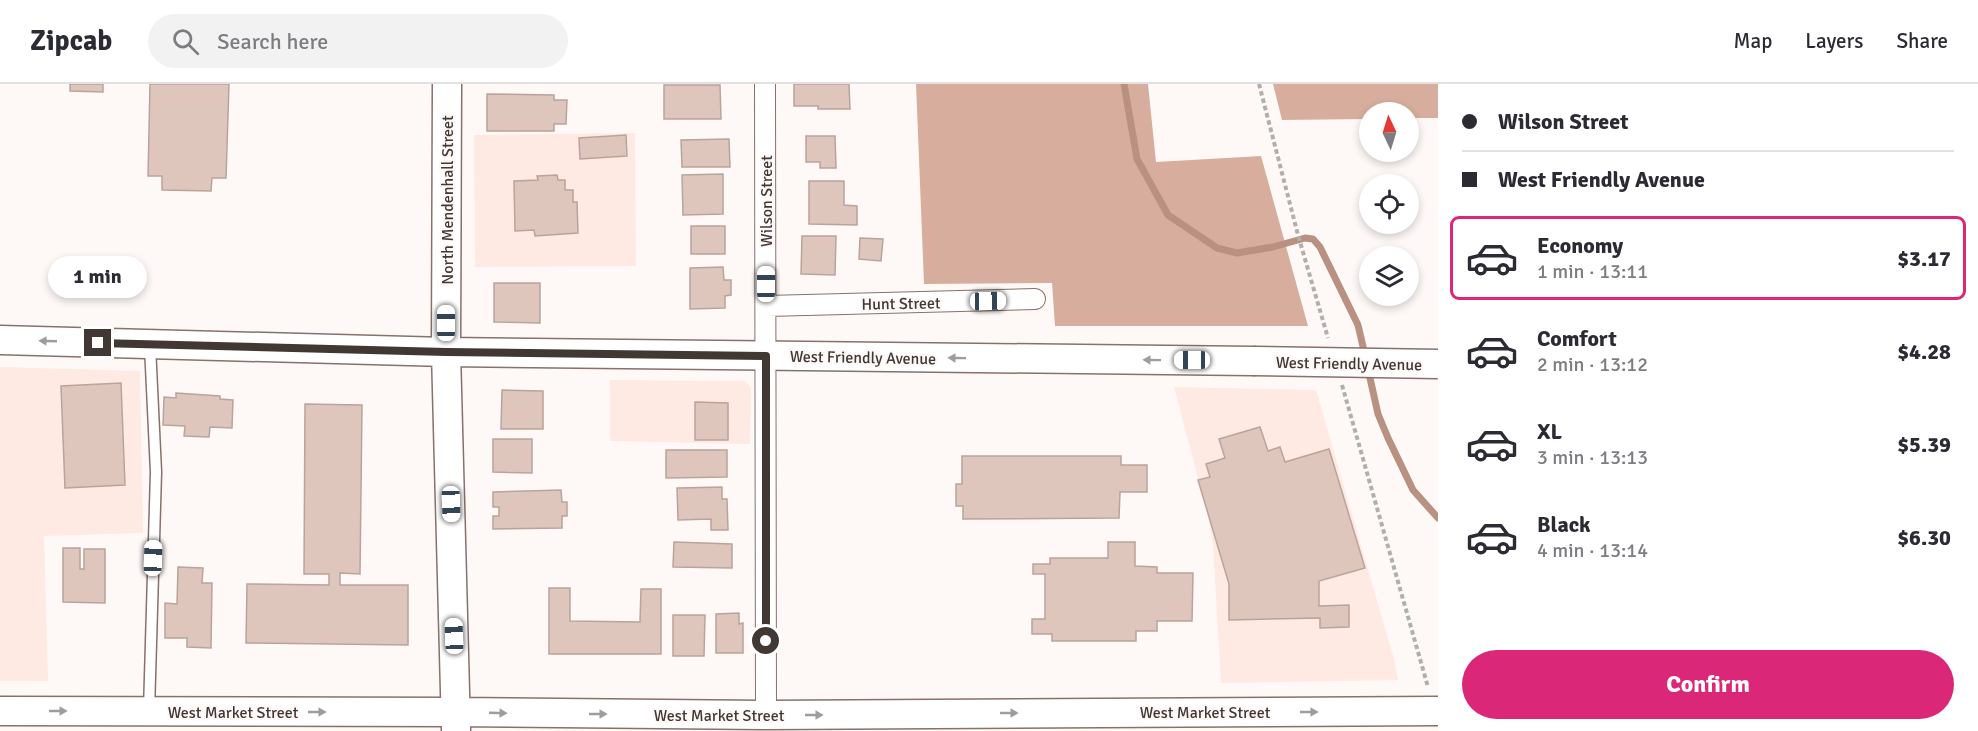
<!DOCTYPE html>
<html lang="en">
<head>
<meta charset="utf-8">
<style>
	:root { --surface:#fff; --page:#f2f2f3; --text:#2b2b33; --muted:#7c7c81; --line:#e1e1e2; --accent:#db2777 }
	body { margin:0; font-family:Signika,sans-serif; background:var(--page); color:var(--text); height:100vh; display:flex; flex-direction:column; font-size:22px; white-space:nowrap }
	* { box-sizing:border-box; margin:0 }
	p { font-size:20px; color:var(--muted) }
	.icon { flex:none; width:33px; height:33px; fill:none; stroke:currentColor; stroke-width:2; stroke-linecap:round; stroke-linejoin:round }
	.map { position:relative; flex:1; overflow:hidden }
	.drawer { display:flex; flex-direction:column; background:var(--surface); width:540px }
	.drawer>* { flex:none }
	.hud { display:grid; align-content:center; height:132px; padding:0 24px; background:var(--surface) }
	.needle { width:39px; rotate:356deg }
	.fabs { position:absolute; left:1359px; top:18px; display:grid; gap:12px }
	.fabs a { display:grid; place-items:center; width:60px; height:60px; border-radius:50%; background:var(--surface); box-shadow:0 3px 9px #0003; font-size:30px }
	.end { position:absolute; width:27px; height:27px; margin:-14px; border:8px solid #413834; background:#fff; box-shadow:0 0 0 3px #fff }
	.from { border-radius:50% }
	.bubble { position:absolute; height:42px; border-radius:21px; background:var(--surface); box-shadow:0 3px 9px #0003; font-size:20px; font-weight:700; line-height:42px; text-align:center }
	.car { position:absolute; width:18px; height:36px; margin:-18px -9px; border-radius:8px; box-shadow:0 0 4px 2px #0007; background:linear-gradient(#fff 24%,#345 0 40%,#fff 0 76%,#345 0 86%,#fff 0) }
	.hud b { display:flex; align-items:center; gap:21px; height:57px; font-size:22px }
	.hud b+b { border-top:2px solid var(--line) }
	.hud i { width:15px; height:15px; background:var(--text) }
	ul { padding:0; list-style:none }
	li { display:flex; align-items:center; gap:18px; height:84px; margin:0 12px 9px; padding:0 12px; border:3px solid transparent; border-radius:9px }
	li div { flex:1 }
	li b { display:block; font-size:22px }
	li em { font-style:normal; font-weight:700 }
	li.selected { border-color:var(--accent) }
	li>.icon { width:54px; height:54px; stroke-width:1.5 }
	.primary-button { display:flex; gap:12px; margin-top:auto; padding:12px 24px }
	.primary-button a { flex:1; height:69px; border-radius:36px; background:var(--accent); color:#fff; font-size:24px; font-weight:700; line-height:69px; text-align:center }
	header { display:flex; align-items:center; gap:36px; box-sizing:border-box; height:84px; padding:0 30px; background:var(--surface); border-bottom:2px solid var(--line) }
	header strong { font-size:28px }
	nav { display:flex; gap:33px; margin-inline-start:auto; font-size:21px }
	.search { width:420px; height:54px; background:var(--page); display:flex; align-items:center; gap:15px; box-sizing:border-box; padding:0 21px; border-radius:33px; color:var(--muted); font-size:22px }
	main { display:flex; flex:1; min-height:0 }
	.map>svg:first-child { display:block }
</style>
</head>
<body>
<header>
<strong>Zipcab</strong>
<div class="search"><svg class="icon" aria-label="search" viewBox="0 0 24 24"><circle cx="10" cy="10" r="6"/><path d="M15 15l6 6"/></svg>Search here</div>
<nav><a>Map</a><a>Layers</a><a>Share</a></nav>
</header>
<main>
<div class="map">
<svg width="1438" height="647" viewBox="0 0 1438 647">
	<rect width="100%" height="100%" fill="#fef9f7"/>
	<path fill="#feeae2" d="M635,49L636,182L475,183L474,51Z
		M0,283L140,287L143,449L44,452L48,597H0Z
		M610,296L745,297L751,304L750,360L610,357Z
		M1174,303L1316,306L1394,575L1398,596L1221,599L1213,461L1208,432Z"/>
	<path fill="#d7ae9d" d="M916,0H1148L1156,78L1261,72L1308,242H1055L1052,199L924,200Z
		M1273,0H1438V34H1409L1408,28H1370L1369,35L1282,36Z"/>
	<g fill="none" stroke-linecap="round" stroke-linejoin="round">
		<path stroke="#b99180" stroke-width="7" d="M1124,0L1137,75L1168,131L1217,164L1237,169L1273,163L1305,154L1313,155L1320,163L1358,241L1365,271
			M1368,285L1378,330L1388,354L1413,406L1438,434"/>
	</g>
	<path fill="#dec6bd" stroke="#baa39a" stroke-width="1.5" d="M70,0H103V8L70,7Z
		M150,0H229L226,94H212L211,107L162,106V92H148Z
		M794,0H849L850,25H818V22H794Z
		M664,1H720L721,35H664Z
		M487,10L554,11V16H567L566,40H554V47H487Z
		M626,51L627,72L580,75L579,54Z
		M806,52H835L836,84H820V78H806Z
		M729,55L730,83H682L681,56Z
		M723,90V130L683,131L682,91Z
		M557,91L558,96H565V106H573V118H577L578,149L535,152L534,146L515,147L514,97L538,96L537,92Z
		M809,97H844V121L857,122V141L809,140Z
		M691,142H725V170H691Z
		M802,152H836L835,191L801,190Z
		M860,154L883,155L881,177L859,175Z
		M723,183L724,196H731V211L725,212V224L690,225V184Z
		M494,199H540V239L494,238Z
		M121,299L125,401L65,404L61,302Z
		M502,306L543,307V345H501Z
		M176,309L220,312V315L233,316L232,344L210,343L209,353L184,352L185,342L163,341L164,313L176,314Z
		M695,318L728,319V356H695Z
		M305,320L362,321L360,490L340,489V501H408V561L246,559L247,500L329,501V490H304Z
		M1260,343L1268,367L1280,363L1285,378L1329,365L1365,484L1319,497V522L1349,521V543L1320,544V534L1229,536V500L1198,396L1210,393L1206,380L1225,374L1219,355Z
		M493,355H532V389L493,388Z
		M666,366H727V393L666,394Z
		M962,372H1121V381H1147V408H1120L1119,434L963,435V422H956V400H962Z
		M722,403V415H727L728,446H711V435L678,436L677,404Z
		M561,406L562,418H567V432H562V444L493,445V432H499V423H493V408Z
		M674,458L732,460V484L673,483Z
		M1108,458H1135V482L1157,483V489H1193L1192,537H1157V547H1136V557H1052V550H1032V535H1045V490H1033V480H1050V474H1108Z
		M63,464H80V485H84V465H105V519L63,518Z
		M178,483L203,484L202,499H212L211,564L187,563V554H165V519L177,520Z
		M549,504H570V537L640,538L641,505H661V570H549Z
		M739,529V540L743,539V569H716V530Z
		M673,531H705L704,572H673Z"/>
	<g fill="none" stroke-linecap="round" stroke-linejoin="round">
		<defs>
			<path id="lane" d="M149,627L156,388L150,262"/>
			<path id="street" d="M765,0L766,631
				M767,222L1035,215"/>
			<path id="secondary" d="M447,0L446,268L456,645
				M0,256L446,268L1253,277
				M0,627L456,628L766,631L1438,627"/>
		</defs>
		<use href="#lane" stroke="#877169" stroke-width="13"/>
		<use href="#street" stroke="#877169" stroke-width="22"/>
		<use href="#secondary" stroke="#877169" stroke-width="31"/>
		<path stroke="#b4adab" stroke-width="4" stroke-dasharray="4.5 3" stroke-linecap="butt" d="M1259,0L1298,151L1328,254
			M1342,301L1428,603"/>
		<use href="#lane" stroke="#fff" stroke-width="10"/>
		<use href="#street" stroke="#fff" stroke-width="20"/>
		<use href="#secondary" stroke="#fff" stroke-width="28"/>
		<defs>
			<path id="secondary-bridge" d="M1253,277L1438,280"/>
		</defs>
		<use href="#secondary-bridge" stroke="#877169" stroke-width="31" stroke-linecap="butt"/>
		<use href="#secondary-bridge" stroke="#fff" stroke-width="28"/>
	</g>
	<defs><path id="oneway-solid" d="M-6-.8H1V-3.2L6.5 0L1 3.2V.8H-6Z" transform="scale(1.5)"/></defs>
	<g fill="#a09c9a">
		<use href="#oneway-solid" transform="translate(48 257) rotate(-178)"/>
		<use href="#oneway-solid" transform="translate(957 274) rotate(-179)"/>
		<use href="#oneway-solid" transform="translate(1152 276) rotate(-179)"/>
		<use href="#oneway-solid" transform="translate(58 627)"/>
		<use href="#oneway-solid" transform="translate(317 628)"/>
		<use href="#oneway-solid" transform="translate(1309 628)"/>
		<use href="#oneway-solid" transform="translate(498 629) rotate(2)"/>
		<use href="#oneway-solid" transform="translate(1009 629)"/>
		<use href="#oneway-solid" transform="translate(598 630)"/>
		<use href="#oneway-solid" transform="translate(814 631)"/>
	</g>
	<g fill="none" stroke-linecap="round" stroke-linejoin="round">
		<path stroke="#413834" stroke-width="8" d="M98,259L446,268L766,272V557"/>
	</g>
	<g text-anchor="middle" stroke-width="4.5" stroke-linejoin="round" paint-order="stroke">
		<g font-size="16" fill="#413834" stroke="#fef9f7">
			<text transform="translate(447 116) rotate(-90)" y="6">North Mendenhall Street</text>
			<text transform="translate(766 117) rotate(-90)" y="6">Wilson Street</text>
			<text transform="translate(901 219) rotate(-1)" y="6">Hunt Street</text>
			<text transform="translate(863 273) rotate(1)" y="6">West Friendly Avenue</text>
			<text transform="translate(1349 279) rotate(1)" y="6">West Friendly Avenue</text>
			<text x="233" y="634">West Market Street</text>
			<text x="1205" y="634">West Market Street</text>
			<text x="719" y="637">West Market Street</text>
		</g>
	</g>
</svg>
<div class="fabs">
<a><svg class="needle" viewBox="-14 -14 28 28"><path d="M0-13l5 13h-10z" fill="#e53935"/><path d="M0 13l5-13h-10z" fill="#7c7c81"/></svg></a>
<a><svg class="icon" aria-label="locate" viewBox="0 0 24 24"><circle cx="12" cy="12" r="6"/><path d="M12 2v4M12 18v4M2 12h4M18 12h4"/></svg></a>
<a><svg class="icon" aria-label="layers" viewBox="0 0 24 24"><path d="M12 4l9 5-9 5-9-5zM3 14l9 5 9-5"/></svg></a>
</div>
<i class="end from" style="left:766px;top:557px"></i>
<i class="end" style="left:98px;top:259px"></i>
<div class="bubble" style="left:48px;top:172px;width:99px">1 min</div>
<i class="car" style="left:766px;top:200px;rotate:0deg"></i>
<i class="car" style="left:988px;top:217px;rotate:89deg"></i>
<i class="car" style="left:446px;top:239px;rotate:0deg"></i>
<i class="car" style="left:1192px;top:276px;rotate:270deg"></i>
<i class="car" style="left:451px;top:420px;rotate:178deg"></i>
<i class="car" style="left:153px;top:474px;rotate:2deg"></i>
<i class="car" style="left:454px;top:552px;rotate:358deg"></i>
</div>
<section class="drawer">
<div class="hud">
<b><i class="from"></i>Wilson Street</b>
<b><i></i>West Friendly Avenue</b>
</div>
<ul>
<li class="selected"><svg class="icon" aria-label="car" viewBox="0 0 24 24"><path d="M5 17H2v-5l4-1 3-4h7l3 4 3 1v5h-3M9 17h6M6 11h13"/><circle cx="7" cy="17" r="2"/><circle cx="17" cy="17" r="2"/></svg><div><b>Economy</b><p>1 min · 13:11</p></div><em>$3.17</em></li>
<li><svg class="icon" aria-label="car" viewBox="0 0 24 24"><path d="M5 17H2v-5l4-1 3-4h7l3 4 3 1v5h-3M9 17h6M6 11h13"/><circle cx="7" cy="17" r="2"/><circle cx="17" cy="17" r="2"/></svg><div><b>Comfort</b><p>2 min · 13:12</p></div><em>$4.28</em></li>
<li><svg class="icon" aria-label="car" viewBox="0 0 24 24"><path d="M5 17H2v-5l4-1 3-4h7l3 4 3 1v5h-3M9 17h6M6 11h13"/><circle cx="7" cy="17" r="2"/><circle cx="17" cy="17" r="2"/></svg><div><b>XL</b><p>3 min · 13:13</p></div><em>$5.39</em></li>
<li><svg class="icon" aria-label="car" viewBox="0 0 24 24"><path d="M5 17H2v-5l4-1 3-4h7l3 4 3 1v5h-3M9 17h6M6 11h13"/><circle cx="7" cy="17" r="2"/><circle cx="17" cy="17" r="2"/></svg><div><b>Black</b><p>4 min · 13:14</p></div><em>$6.30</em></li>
</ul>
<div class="primary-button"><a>Confirm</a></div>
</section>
</main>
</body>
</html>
